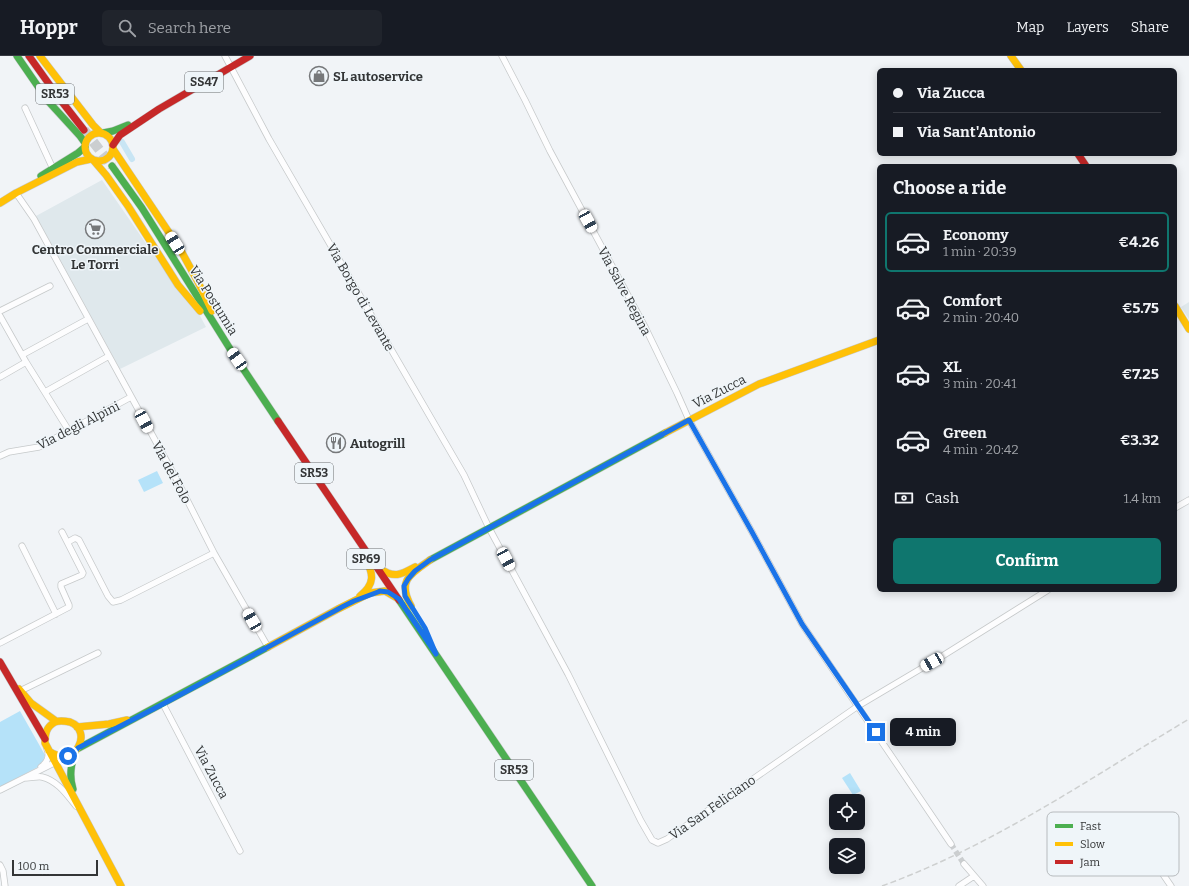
<!DOCTYPE html>
<html lang="en">
<head>
<meta charset="utf-8">
<style>
	:root { --surface:#171b24; --page:#20242c; --text:#f1f3f6; --muted:#9ea1a6; --line:#363941; --accent:#0f766e }
	body { margin:0; font-family:Bitter,serif; background:var(--page); color:var(--text); height:100vh; display:flex; flex-direction:column; font-size:15px; white-space:nowrap }
	* { box-sizing:border-box; margin:0 }
	p { font-size:13px; color:var(--muted) }
	.icon { flex:none; width:22px; height:22px; fill:none; stroke:currentColor; stroke-width:2; stroke-linecap:round; stroke-linejoin:round }
	.map { position:relative; flex:1; overflow:hidden }
	.side { position:absolute; left:877px; top:108px; width:300px; height:428px; display:flex; flex-direction:column; background:var(--surface); border-radius:6px; box-shadow:0 2px 10px #0003 }
	.side>* { flex:none }
	.banner { position:absolute; left:877px; top:12px; width:300px; height:88px; border-radius:6px; box-shadow:0 2px 10px #0003; display:grid; align-content:center; height:88px; padding:0 16px; background:var(--surface) }
	.fabs { position:absolute; left:829px; top:738px; display:grid; gap:8px }
	.fabs a { display:grid; place-items:center; width:36px; height:36px; border-radius:6px; background:var(--surface); box-shadow:0 2px 10px #0003; font-size:20px }
	.scale { position:absolute; left:12px; bottom:10px; width:86px; box-sizing:border-box; padding-left:4px; border:2px solid #333536; border-top:0; font-size:11px; line-height:14px; white-space:nowrap; color:#333536; -webkit-text-stroke:3px #eff5f9; paint-order:stroke }
	.end { position:absolute; width:18px; height:18px; margin:-9px; border:5px solid #1a73e8; background:#fff; box-shadow:0 0 0 2px #fff }
	.from { border-radius:50% }
	.bubble { position:absolute; height:28px; border-radius:6px; background:var(--surface); box-shadow:0 2px 10px #0003; font-size:13px; font-weight:700; line-height:28px; text-align:center }
	.car { position:absolute; width:12px; height:24px; margin:-12px -6px; border-radius:5px; box-shadow:0 0 3px 1px #0007; background:linear-gradient(#fff 24%,#345 0 40%,#fff 0 76%,#345 0 86%,#fff 0) }
	.banner b { display:flex; align-items:center; gap:14px; height:38px; font-size:15px }
	.banner b+b { border-top:1px solid var(--line) }
	.banner i { width:10px; height:10px; background:var(--text) }
	ul { padding:0; list-style:none }
	li { display:flex; align-items:center; gap:12px; height:60px; margin:0 8px 6px; padding:0 8px; border:2px solid transparent; border-radius:6px }
	li div { flex:1 }
	li b { display:block; font-size:15px }
	li em { font-style:normal; font-weight:700 }
	li.on { border-color:var(--accent) }
	li>.icon { width:36px; height:36px; stroke-width:1.5 }
	h2 { padding:0 16px; font-size:18px; line-height:48px }
	.pay { display:flex; align-items:center; gap:10px; height:44px; padding:0 16px; font-size:15px }
	.pay p { margin-inline-start:auto }
	.button { display:flex; gap:8px; margin-top:auto; padding:8px 16px }
	.button a { flex:1; height:46px; border-radius:6px; background:var(--accent); color:#fff; font-size:16px; font-weight:700; line-height:46px; text-align:center }
	header { display:flex; align-items:center; gap:24px; box-sizing:border-box; height:56px; padding:0 20px; background:var(--surface); border-bottom:1px solid var(--line) }
	header strong { font-size:19px }
	nav { display:flex; gap:22px; margin-inline-start:auto; font-size:14px }
	.search { width:280px; height:36px; background:var(--page); display:flex; align-items:center; gap:10px; box-sizing:border-box; padding:0 14px; border-radius:6px; color:var(--muted); font-size:15px }
	.map>svg:first-child { display:block }
</style>
</head>
<body>
<header>
<strong>Hoppr</strong>
<div class="search"><svg class="icon" aria-label="search" viewBox="0 0 24 24"><circle cx="10" cy="10" r="6"/><path d="M15 15l6 6"/></svg>Search here</div>
<nav><a>Map</a><a>Layers</a><a>Share</a></nav>
</header>
<div class="map">
<svg width="1189" height="830" viewBox="0 0 1189 830">
	<rect width="100%" height="100%" fill="#f1f4f7"/>
	<path fill="#dfe8ec" d="M102,124L179,235L199,258L206,271L120,313L36,160Z
		M1189,246V263L1181,251Z"/>
	<path fill="#b5e2f9" d="M157,415L163,427L144,436L138,424Z
		M20,655L45,699L43,705L38,711L0,731V666Z
		M850,717L861,735L853,739L842,722Z"/>
	<g fill="none" stroke-linecap="round" stroke-linejoin="round">
		<path stroke="#c8e5f4" stroke-width="6" d="M122,86L132,103"/>
		<path stroke="#cbced0" stroke-width="5.5" stroke-dasharray="5.5 3" stroke-linecap="butt" d="M951,788L964,808"/>
		<path stroke="#cbced0" stroke-width="10" stroke-dasharray="10 5" stroke-linecap="butt" d="M84,74L112,110"/>
		<defs>
			<path id="street" d="M225,0L269,83L464,419L489,472L568,618L641,765L652,784L658,787L667,783L858,650L944,599L1048,534
				M502,0L525,44L550,95L645,271L677,337L689,364L752,476L802,568L951,788
				M25,52L54,115
				M16,137L34,163L178,426L214,497L268,591
				M0,255L50,230
				M0,260L26,306L69,375
				M22,299L88,263
				M0,321L26,306
				M45,336L109,300
				M0,400L9,396L39,391L131,341
				M1175,452L1189,444
				M68,486L75,482L79,484L108,540L113,546L121,544L214,497
				M22,490L56,558
				M0,587L69,551V549L61,531V528L82,519L83,517L62,476
				M20,635L98,597
				M163,648L240,795
				M41,711C47,707 50,700 47,693
				M26,722C31,722 38,720 42,721C58,725 67,739 76,750
				M0,734L66,701
				M964,808L983,830
				M0,809L3,815L5,830
				M1158,811L1171,830
				M959,830L974,820"/>
			<path id="fast" d="M17,0L48,45L80,80L85,87
				M103,77L113,75L128,69
				M112,110L142,152L232,296L278,365
				M41,120L78,97L85,91
				M430,504L665,377
				M399,544L592,830
				M79,692L268,591
				M73,733C69,720 71,709 75,696"/>
			<path id="slow" d="M40,0L93,69L101,77
				M1011,0L1021,14
				M85 91a14 14 0 1 1 28 0a14 14 0 1 1-28 0Z
				M113,93L180,193L197,224L212,255
				M94,105L106,119L128,150L178,229L200,255
				M0,147L16,137L77,106L91,103
				M1175,250L1189,273
				M665,377L759,328L879,284
				M381,513C394,523 402,518 415,511
				M360,540C375,528 374,518 365,502
				M411,550C397,525 410,518 430,504
				M268,591L338,553L370,537L385,535L397,542
				M19,633L31,647L56,665
				M77,671L109,668L127,664
				M49,695C75,714 94,675 70,666C65,665 60,664 55,666C46,671 45,678 45,687L121,830"/>
			<path id="jam" d="M29,0L59,42L84,74
				M113,89L120,79L159,53L250,0
				M1078,98L1086,110
				M278,365L399,544
				M0,606L45,683"/>
		</defs>
		<use href="#street" stroke="#c6c9ca" stroke-width="7"/>
		<use href="#fast" stroke="#c6c9ca" stroke-width="8"/>
		<use href="#slow" stroke="#c6c9ca" stroke-width="8"/>
		<use href="#jam" stroke="#c6c9ca" stroke-width="8"/>
		<use href="#street" stroke="#fdfdfe" stroke-width="5.5"/>
		<use href="#fast" stroke="#4caf50" stroke-width="7"/>
		<use href="#slow" stroke="#ffc107" stroke-width="7"/>
		<use href="#jam" stroke="#c62828" stroke-width="7"/>
		<path stroke="#cdcfcf" stroke-width="1.5" stroke-dasharray="6 3" stroke-linecap="butt" d="M882,830C992,790 1089,723 1189,663"/>
	</g>
	<g fill="none" stroke-linecap="round" stroke-linejoin="round">
		<path stroke="#1a73e8" stroke-width="5" d="M68,700L75,696L78,692L163,648L342,551L354,545L378,536L380,535L388,536L399,543L436,598L425,572L405,540L404,530L408,523L415,515L430,504L489,472L689,364L752,476L802,568L876,676"/>
	</g>
	<defs>
		<symbol id="shop-ring" viewBox="-11 -11 22 22"><circle r="9.5" fill="#eff5f9" stroke="#76787a" stroke-width="1.5"/><path d="M-5-2.5h2.3a2.7 3.5 0 0 1 5.4 0H5L5.5 6h-11ZM-1.5-2.5h3a1.5 2.3 0 0 0-3 0Z" fill="#76787a"/></symbol>
		<symbol id="supermarket-ring" viewBox="-11 -11 22 22"><circle r="9.5" fill="#eff5f9" stroke="#76787a" stroke-width="1.5"/><path d="M-6-5.5h2.5l.6 2H6L4.5 2H-2.5L-4.4-4H-6ZM-1.5 3.2a1.3 1.3 0 1 0 .1 0ZM3 3.2a1.3 1.3 0 1 0 .1 0Z" fill="#76787a"/></symbol>
		<symbol id="restaurant-ring" viewBox="-11 -11 22 22"><circle r="9.5" fill="#eff5f9" stroke="#76787a" stroke-width="1.5"/><path d="M-5-6h1v4h1v-4h1v4h1v-4h1v5L-1.5 .5V6h-2V.5L-5-1ZM5-6V6H3V1.5H1.5Q1.5-4 5-6Z" fill="#76787a"/></symbol>
	</defs>
	<g fill-rule="evenodd">
		<use href="#shop-ring" x="308" y="9" width="22" height="22"/>
		<use href="#supermarket-ring" x="84" y="162" width="22" height="22"/>
		<use href="#restaurant-ring" x="325" y="376" width="22" height="22"/>
	</g>
	<g text-anchor="middle" stroke-width="3" stroke-linejoin="round" paint-order="stroke">
		<g fill="#eff5f9" stroke="#6b6f70" stroke-width="1">
			<rect x="185" y="16" width="38" height="20" rx="3"/>
			<rect x="36" y="28" width="38" height="20" rx="3"/>
			<rect x="295" y="407" width="38" height="20" rx="3"/>
			<rect x="347" y="493" width="38" height="20" rx="3"/>
			<rect x="495" y="704" width="38" height="20" rx="3"/>
		</g>
		<g font-size="12" font-weight="bold" fill="#333536">
			<text x="204" y="30">SS47</text>
			<text x="55" y="42">SR53</text>
			<text x="314" y="421">SR53</text>
			<text x="366" y="507">SP69</text>
			<text x="514" y="718">SR53</text>
		</g>
		<g font-size="13" font-weight="bold" fill="#333536" stroke="#eff5f9" text-anchor="start">
			<text x="333" y="25">SL autoservice</text>
			<text x="95" y="198" text-anchor="middle">Centro Commerciale<tspan x="95" dy="15">Le Torri</tspan></text>
			<text x="350" y="392">Autogrill</text>
		</g>
		<g font-size="13" fill="#333536" stroke="#eff5f9">
			<text transform="translate(625 235) rotate(62)" y="5">Via Salve Regina</text>
			<text transform="translate(361 241) rotate(60)" y="5">Via Borgo di Levante</text>
			<text transform="translate(214 244) rotate(58)" y="5">Via Postumia</text>
			<text transform="translate(719 335) rotate(-27)" y="5">Via Zucca</text>
			<text transform="translate(78 369) rotate(-27)" y="5">Via degli Alpini</text>
			<text transform="translate(172 416) rotate(62)" y="5">Via del Folo</text>
			<text transform="translate(212 716) rotate(62)" y="5">Via Zucca</text>
			<text transform="translate(712 751) rotate(-35)" y="5">Via San Feliciano</text>
		</g>
	</g>
	<rect x="1047" y="756" width="132" height="64" rx="6" fill="#eff5f9" stroke="#b7bbbe" stroke-width="1"/>
	<rect x="1055" y="768" width="18" height="4" fill="#4caf50"/>
	<rect x="1055" y="786" width="18" height="4" fill="#ffc107"/>
	<rect x="1055" y="804" width="18" height="4" fill="#c62828"/>
	<g font-size="11" fill="#333536">
		<text x="1080" y="774">Fast</text>
		<text x="1080" y="792">Slow</text>
		<text x="1080" y="810">Jam</text>
	</g>
</svg>
<div class="fabs">
<a><svg class="icon" aria-label="locate" viewBox="0 0 24 24"><circle cx="12" cy="12" r="6"/><path d="M12 2v4M12 18v4M2 12h4M18 12h4"/></svg></a>
<a><svg class="icon" aria-label="layers" viewBox="0 0 24 24"><path d="M12 4l9 5-9 5-9-5zM3 14l9 5 9-5"/></svg></a>
</div>
<div class="scale">100 m</div>
<i class="end from" style="left:68px;top:700px"></i>
<i class="end" style="left:876px;top:676px"></i>
<div class="bubble" style="left:890px;top:662px;width:66px">4 min</div>
<i class="car" style="left:588px;top:165px;rotate:151deg"></i>
<i class="car" style="left:175px;top:187px;rotate:328deg"></i>
<i class="car" style="left:237px;top:303px;rotate:325deg"></i>
<i class="car" style="left:144px;top:365px;rotate:152deg"></i>
<i class="car" style="left:506px;top:503px;rotate:152deg"></i>
<i class="car" style="left:252px;top:564px;rotate:330deg"></i>
<i class="car" style="left:932px;top:606px;rotate:240deg"></i>
<div class="banner">
<b><i class="from"></i>Via Zucca</b>
<b><i></i>Via Sant'Antonio</b>
</div>
<section class="side">
<h2>Choose a ride</h2>
<ul>
<li class="on"><svg class="icon" aria-label="car" viewBox="0 0 24 24"><path d="M5 17H2v-5l4-1 3-4h7l3 4 3 1v5h-3M9 17h6M6 11h13"/><circle cx="7" cy="17" r="2"/><circle cx="17" cy="17" r="2"/></svg><div><b>Economy</b><p>1 min · 20:39</p></div><em>€4.26</em></li>
<li><svg class="icon" aria-label="car" viewBox="0 0 24 24"><path d="M5 17H2v-5l4-1 3-4h7l3 4 3 1v5h-3M9 17h6M6 11h13"/><circle cx="7" cy="17" r="2"/><circle cx="17" cy="17" r="2"/></svg><div><b>Comfort</b><p>2 min · 20:40</p></div><em>€5.75</em></li>
<li><svg class="icon" aria-label="car" viewBox="0 0 24 24"><path d="M5 17H2v-5l4-1 3-4h7l3 4 3 1v5h-3M9 17h6M6 11h13"/><circle cx="7" cy="17" r="2"/><circle cx="17" cy="17" r="2"/></svg><div><b>XL</b><p>3 min · 20:41</p></div><em>€7.25</em></li>
<li><svg class="icon" aria-label="car" viewBox="0 0 24 24"><path d="M5 17H2v-5l4-1 3-4h7l3 4 3 1v5h-3M9 17h6M6 11h13"/><circle cx="7" cy="17" r="2"/><circle cx="17" cy="17" r="2"/></svg><div><b>Green</b><p>4 min · 20:42</p></div><em>€3.32</em></li>
</ul>
<div class="pay"><svg class="icon" aria-label="cash" viewBox="0 0 24 24"><path d="M3 7h18v10H3z"/><circle cx="12" cy="12" r="2"/></svg>Cash<p>1.4 km</p></div>
<div class="button"><a>Confirm</a></div>
</section>
</div>
</body>
</html>
